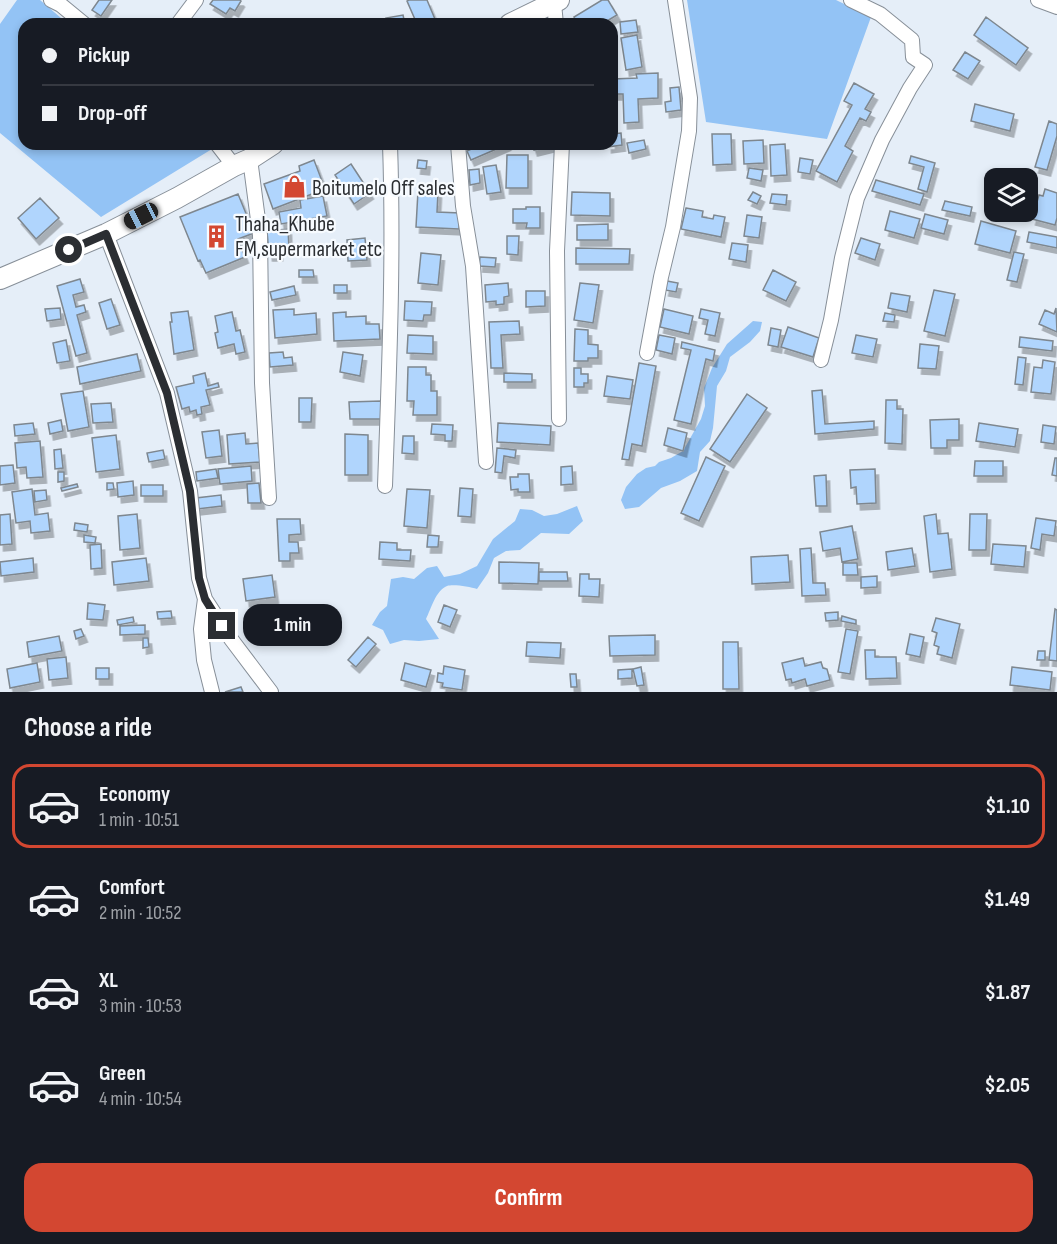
<!DOCTYPE html>
<html lang="en">
<head>
<meta charset="utf-8">
<style>
	:root { --surface:#171b24; --page:#20242c; --text:#f1f3f6; --muted:#9ea1a6; --line:#363941; --accent:#d34731 }
	body { margin:0; font-family:"Sofia Sans Condensed",sans-serif; background:var(--page); color:var(--text); height:100vh; display:flex; flex-direction:column; font-size:22px; white-space:nowrap }
	* { box-sizing:border-box; margin:0 }
	p { font-size:20px; color:var(--muted) }
	.icon { flex:none; width:33px; height:33px; fill:none; stroke:currentColor; stroke-width:2; stroke-linecap:round; stroke-linejoin:round }
	.map { position:relative; height:692px; overflow:hidden }
	.panel { display:flex; flex-direction:column; background:var(--surface); flex:1 }
	.panel>* { flex:none }
	.guide { position:absolute; left:18px; top:18px; width:600px; height:132px; border-radius:18px; box-shadow:0 3px 9px #0003; display:grid; align-content:center; height:132px; padding:0 24px; background:var(--surface) }
	.fabs { position:absolute; left:984px; top:168px; display:grid; gap:12px }
	.fabs a { display:grid; place-items:center; width:54px; height:54px; border-radius:12px; background:var(--surface); box-shadow:0 3px 9px #0003; font-size:30px }
	.end { position:absolute; width:27px; height:27px; margin:-14px; border:8px solid #2b2e32; background:#fff; box-shadow:0 0 0 3px #fff }
	.from { border-radius:50% }
	.bubble { position:absolute; height:42px; border-radius:18px; background:var(--surface); box-shadow:0 3px 9px #0003; font-size:20px; font-weight:700; line-height:42px; text-align:center }
	.car { position:absolute; width:18px; height:36px; margin:-18px -9px; border-radius:8px; box-shadow:0 0 4px 2px #0007; background:linear-gradient(#222 24%,#8ab4d8 0 40%,#222 0 76%,#8ab4d8 0 86%,#222 0) }
	.guide b { display:flex; align-items:center; gap:21px; height:57px; font-size:22px }
	.guide b+b { border-top:2px solid var(--line) }
	.guide i { width:15px; height:15px; background:var(--text) }
	ul { padding:0; list-style:none }
	li { display:flex; align-items:center; gap:18px; height:84px; margin:0 12px 9px; padding:0 12px; border:3px solid transparent; border-radius:18px }
	li div { flex:1 }
	li b { display:block; font-size:22px }
	li em { font-style:normal; font-weight:700 }
	li.on { border-color:var(--accent) }
	li>.icon { width:54px; height:54px; stroke-width:1.5 }
	h2 { padding:0 24px; font-size:27px; line-height:72px }
	.primary-button { display:flex; gap:12px; margin-top:auto; padding:12px 24px }
	.primary-button a { flex:1; height:69px; border-radius:18px; background:var(--accent); color:#fff; font-size:24px; font-weight:700; line-height:69px; text-align:center }
	.map>svg:first-child { display:block }
</style>
</head>
<body>
<div class="map">
<svg width="1057" height="692" viewBox="0 0 1057 692">
	<defs>
		<filter id="shadow"><feDropShadow dx="3.5" dy="6" stdDeviation="0" flood-color="#0004"/></filter>
	</defs>
	<rect width="100%" height="100%" fill="#e5eef8"/>
	<path fill="#93c3f5" d="M17,0H40L68,24H24V144H206L212,149L101,217L0,133V24Z
		M687,0H836L871,17L827,139L706,122Z
		M753,321L762,322L760,331L750,342L730,357L726,371L717,386L713,428L710,441L700,452L697,471L680,481L661,488L639,507L625,509L621,500L626,487L637,474L646,468L655,466L659,462L671,458L683,451L701,419L705,406L704,388L712,368L727,344Z
		M577,506L583,521L569,534L541,533L520,550L506,551L494,558L488,573L477,589C470,587 454,584 447,586C436,590 431,609 426,619L439,639L419,641L404,640L390,644L383,630L372,625L380,612L387,606L391,579L403,577L414,579L427,568L437,566L444,577L460,574L477,566L493,539L515,521L520,509L532,510L544,516L557,514Z"/>
	<path fill="#b0d5fd" stroke="#7e878f" stroke-width="1.5" filter="url(#shadow)" d="M99,0H112L101,16L92,10Z
		M213,0H240L241,1L235,11L230,8L226,14L210,4Z
		M409,0H427L437,24H417L407,1Z
		M602,0H608L617,15L602,24H578L574,17Z
		M403,15L405,24H388L386,18Z
		M986,17L1028,48L1016,65L974,35Z
		M636,20L638,32L621,34L620,22Z
		M637,35L642,67L626,70L621,38Z
		M965,52L980,61L968,79L953,70Z
		M658,73V98L638,99L639,122L624,123L623,94H614L613,79L637,78L636,74Z
		M854,83L874,94L865,109L871,112L866,121L860,118L845,146L853,151L837,182L816,171L852,105L844,101Z
		M679,87L681,110L666,112L665,102L671,101L670,88Z
		M975,104L1014,114L1010,131L971,121Z
		M1049,121L1057,124V136L1047,170L1035,167Z
		M621,133L622,145L608,147V144H612V134Z
		M712,134H731L732,164L713,165Z
		M644,140L646,149L629,153L627,143Z
		M763,140L764,163L744,164L743,141Z
		M482,144H508L471,160L467,151Z
		M532,144H555V145L534,150Z
		M785,144L787,175L771,176L770,145Z
		M507,155H528V188H506Z
		M911,156L935,163L927,192L918,189L924,167L909,163Z
		M800,158L813,160L810,174L798,172Z
		M314,160L325,189L273,209L264,184L300,171L299,166Z
		M418,160L427,161L426,169L417,168Z
		M351,164L370,193L354,204L335,175Z
		M496,165L501,192L487,194L483,167Z
		M749,168L763,170L761,181L747,178Z
		M479,169L480,183L470,185L469,170Z
		M876,180L924,194L920,205L872,191Z
		M1045,189L1057,193V218L1055,225L1032,219L1039,195L1043,196Z
		M418,191L438,192L437,212L460,213L459,229L416,227Z
		M572,192L610,193V216L571,215Z
		M753,192L761,196L757,204L748,200Z
		M238,194L254,233L238,239L245,257L206,273L200,260L198,261L180,217Z
		M772,194L787,195L786,205L770,203Z
		M323,196L327,216L281,224L279,212L301,208L300,200Z
		M40,198L59,218L36,239L18,218Z
		M945,201L972,207L970,216L942,210Z
		M526,207H540V228H526L527,223H513V209H526Z
		M686,208L703,211L702,217L713,219L714,215L725,217L721,237L681,229Z
		M890,211L920,219L914,238L885,230Z
		M925,214L948,220L944,234L921,228Z
		M747,215L762,217L759,238L744,236Z
		M981,221L1016,231L1010,253L975,244Z
		M608,224V240H577V225Z
		M288,229L289,249L279,250V255H269L267,231Z
		M1029,232L1057,237V248L1027,242Z
		M507,236H519L518,255L507,254Z
		M365,238L367,260L348,261L347,240Z
		M861,238L880,244L875,260L855,253Z
		M732,243L748,245L746,262L729,259Z
		M576,248L630,249L629,264H576Z
		M1014,252L1024,254L1017,282L1007,280Z
		M421,253L441,255L438,285L418,283Z
		M480,257L496,258L495,267L479,266Z
		M299,270H313L314,277H299Z
		M773,270L796,282L786,301L763,290Z
		M80,279L84,292L73,295L76,307L84,305L86,312L77,315L87,353L76,356L57,286Z
		M667,281L678,283L676,292L665,290Z
		M508,283L509,296L504,297V304L496,305V301L486,302L485,285Z
		M580,283L599,285L593,323L574,320Z
		M334,285H347V293H334Z
		M294,286L296,295L272,300L270,292Z
		M934,290L955,294L945,336L924,331Z
		M526,291H545V306L526,307Z
		M891,293L910,296L907,312L888,308Z
		M111,299L120,325L107,329L99,303Z
		M405,301L432,302L431,315H424L423,321L404,320Z
		M60,308L61,319L47,321L45,309Z
		M1056,308L1057,332L1039,324L1045,310L1054,314Z
		M294,309V315L316,313L317,334L275,338L273,310Z
		M664,309L693,316L689,334L660,327Z
		M701,309L720,313L715,336L705,334L708,320L699,318Z
		M188,311L194,350L174,354L170,322H172L171,313Z
		M232,312L236,331L240,330L245,352L236,354L234,344L218,348L215,333L218,332L215,316Z
		M346,312V317L366,316V324H379L380,339L334,341L333,313Z
		M885,313L895,315L894,322L883,321Z
		M519,321L520,334L501,335L503,368H491L489,322Z
		M788,327L819,338L813,357L781,347Z
		M771,328L781,330L778,347L768,345Z
		M575,329L588,330V344L598,345V358H588V361H574Z
		M408,335L433,336V354L407,353Z
		M659,335L675,338L672,354L656,350Z
		M856,335L877,339L873,357L852,353Z
		M1020,337L1053,341L1052,351L1019,347Z
		M66,340L70,361L57,363L53,343Z
		M682,342L715,350L713,361L706,359L691,424L674,420L691,350L681,348Z
		M920,344L939,346L936,369L918,368Z
		M283,352L284,358L292,357L293,365L270,367L269,353Z
		M343,352L363,355L360,376L340,372Z
		M137,354L141,371L80,384L77,367Z
		M1018,357L1026,358L1023,385L1015,384Z
		M1043,360L1055,362L1051,394L1031,392L1034,367L1042,368Z
		M639,363L656,366L642,446L632,444L629,460L622,459Z
		M408,367H426V375H431V391H437V415H413L414,401H407Z
		M574,368H581V374H588V383H584V387H574Z
		M205,373L208,386L218,383L219,387L206,390L210,405L201,407L202,414L197,415L196,410L190,412L189,407L182,409L176,387L194,383L193,376Z
		M504,373L532,374V382H504Z
		M607,376L633,380L630,399L604,396Z
		M822,390L825,424L874,421V429L815,434L812,391Z
		M83,391L89,427L68,431L61,394Z
		M747,394L767,408L730,462L710,449Z
		M299,398H312L311,422H299Z
		M886,400H897V409H903L902,444L885,443Z
		M381,401V419H350L349,402Z
		M111,403L113,422L93,423L91,404Z
		M959,419V440H947V448H931L930,420Z
		M61,420L63,431L50,434L48,423Z
		M33,423L35,434L15,436L14,425Z
		M498,423L551,426L550,445L497,442Z
		M979,423L1018,429L1015,447L976,441Z
		M432,424L453,425L452,441H445V435L431,434Z
		M1043,425L1056,427L1054,444L1041,442Z
		M668,428L687,433L683,451L664,445Z
		M219,430L222,456L206,458L202,432Z
		M245,433L246,444L258,443L260,462L229,464L227,435Z
		M345,434L368,435V475H345Z
		M116,435L120,469L96,472L92,438Z
		M403,436H414V454L402,453Z
		M40,441L43,477L27,478L26,467L17,468L15,443Z
		M497,448L516,450L515,458L504,456L502,473L495,472Z
		M61,449L63,468L55,469L54,450Z
		M163,450L165,459L149,462L147,453Z
		M706,457L725,466L699,521L681,513Z
		M1055,458H1057V476L1052,475Z
		M975,461H1003V476H974Z
		M13,465L15,483L0,485V466Z
		M251,466L252,481L220,484L218,469Z
		M572,466L573,484L561,485V467Z
		M216,469L218,478L197,481L196,472Z
		M875,469L876,503L857,504L856,487L851,488L850,470Z
		M58,472H64V481L58,482Z
		M518,474H529L530,492H518V489L511,490L510,477H518Z
		M826,475L827,506H816L814,476Z
		M133,481L134,495L118,497L117,483Z
		M107,483H113L114,489L107,490Z
		M259,483L261,503H248L247,484Z
		M77,484L78,487L62,491L61,488Z
		M141,485H163V496H141Z
		M460,488L473,489L471,517L458,516Z
		M32,489L35,515L48,513L50,531L31,533L30,521L16,523L12,492Z
		M407,489L430,490L427,528L404,526Z
		M46,490L47,500L35,502L34,491Z
		M221,495L222,506L197,509L196,498Z
		M10,514L12,544L0,545V515Z
		M137,514L140,548L120,550L118,516Z
		M936,514L938,534L948,533L952,569L930,572L924,516Z
		M970,514H987L986,550H969Z
		M1036,518L1056,521L1054,536L1042,534L1040,550L1031,548Z
		M277,519H300L301,534L289,535V542H298L299,553H290V561H279Z
		M75,523L88,525L87,532L74,530Z
		M852,526L858,559L842,562L840,548L823,551L820,532Z
		M84,535L96,537L95,543L84,542Z
		M428,535L439,536L438,547H427Z
		M380,542L397,543V550H411L410,561L379,559Z
		M101,544L102,568L91,569L90,545Z
		M993,544L1026,546L1024,567L991,564Z
		M811,548L813,583H825L826,595L802,596L800,549Z
		M912,548L915,566L888,570L886,552Z
		M788,555L790,582L752,584L751,557Z
		M33,558L34,572L1,576L0,562Z
		M146,558L149,581L114,585L112,562Z
		M499,562L539,563L538,584L499,583Z
		M843,563H857L858,575H843Z
		M539,572H567L568,581H539Z
		M580,574H589V579H600L599,597L579,596Z
		M272,575L275,597L246,601L243,579Z
		M877,576V587L861,588V577Z
		M88,603L105,605L103,620L87,619Z
		M444,605L457,610L450,627L438,622Z
		M1055,609L1057,610V661L1049,660Z
		M171,611L172,618L158,619L157,612Z
		M838,612V620L826,621L825,613Z
		M842,616L856,620V624L841,621Z
		M133,617L134,622L118,625L117,620Z
		M936,618L960,624L952,658L937,654L939,647L934,645L937,633L932,631Z
		M145,625V634L120,635V626Z
		M81,629L84,636L76,639L74,631Z
		M846,629L858,631L850,674L838,672Z
		M910,634L924,637L920,657L906,654Z
		M655,635V655L610,656L609,636Z
		M59,636L62,651L29,657L27,642Z
		M368,637L376,644L356,667L348,660Z
		M143,638H148L149,647L143,648Z
		M527,642L561,643L560,658L526,656Z
		M723,642H738L739,689H723Z
		M865,650H875V657H896L897,678L866,679Z
		M1038,651H1045V660H1037Z
		M66,657L68,678L49,680L47,659Z
		M803,658L805,666L821,662L823,668L827,669L830,680L807,686L805,679L792,683L791,679L786,680L782,663Z
		M37,663L40,682L10,688L7,669Z
		M405,663L431,670L426,687L401,680Z
		M444,666L465,670L462,690L442,687L443,683L437,682L438,673L443,674Z
		M641,667L644,685L637,686L633,669Z
		M1012,667L1052,672L1050,690L1010,685Z
		M96,668H109V679H96Z
		M632,669V678L618,679V670Z
		M570,674H576L577,687H571Z
		M241,687L243,692H225Z"/>
	<g fill="none" stroke-linecap="round" stroke-linejoin="round">
		<defs>
			<path id="minor" d="M51,0L61,5L84,24
				M1038,0L1057,7
				M554,4L556,24
				M178,24L196,0
				M217,144L234,166
				M458,144L463,206L473,266L486,462
				M250,159L260,235L262,383L269,498
				M106,234L167,393L190,491L199,578L205,599L231,639L271,692
				M647,353L661,277L673,227L689,131L690,98L675,0
				M821,360L831,320L842,258L857,198L882,140L910,88L925,65L913,57L912,40L880,14L851,0
				M559,419L557,251L562,144
				M385,486C389,372 394,258 390,144
				M205,599L201,629L204,660L212,692"/>
			<path id="secondary" d="M510,24L559,0
				M0,279L106,234L177,198L234,166L250,159L273,144"/>
		</defs>
		<use href="#minor" stroke="#878f98" stroke-width="16"/>
		<use href="#secondary" stroke="#878f98" stroke-width="22"/>
		<use href="#minor" stroke="#fff" stroke-width="14"/>
		<use href="#secondary" stroke="#fff" stroke-width="20"/>
	</g>
	<g fill="none" stroke-linecap="round" stroke-linejoin="round">
		<path stroke="#2b2e32" stroke-width="8" d="M69,250L106,234L167,393L190,491L199,578L205,599L222,626"/>
	</g>
	<defs>
		<symbol id="shop-bare" viewBox="-9 -9 18 18"><path d="M-5-2.5h2.3a2.7 3.5 0 0 1 5.4 0H5L5.5 6h-11ZM-1.5-2.5h3a1.5 2.3 0 0 0-3 0Z" fill="#d34731" stroke="#f7fbff" stroke-width="2.5" paint-order="stroke"/></symbol>
		<symbol id="building-bare" viewBox="-9 -9 18 18"><path d="M-4-6H4V6H1V3H-1V6H-4ZM-2.5-4.3h1.7v1.8h-1.7ZM.8-4.3h1.7v1.8H.8ZM-2.5-1h1.7V.8h-1.7ZM.8-1h1.7V.8H.8Z" fill="#d34731" stroke="#f7fbff" stroke-width="2.5" paint-order="stroke"/></symbol>
	</defs>
	<g fill-rule="evenodd">
		<use href="#shop-bare" x="278" y="170" width="33" height="33"/>
		<use href="#building-bare" x="200" y="220" width="33" height="33"/>
	</g>
	<g text-anchor="middle" stroke-width="4.5" stroke-linejoin="round" paint-order="stroke">
		<g font-size="22" fill="#2b2e32" stroke="#f7fbff" text-anchor="start">
			<text x="312" y="195">Boitumelo Off sales</text>
			<text x="235" y="231">Thaha_Khube<tspan x="235" dy="25">FM,supermarket etc</tspan></text>
		</g>
	</g>
</svg>
<div class="fabs">
<a><svg class="icon" aria-label="layers" viewBox="0 0 24 24"><path d="M12 4l9 5-9 5-9-5zM3 14l9 5 9-5"/></svg></a>
</div>
<i class="end from" style="left:69px;top:250px"></i>
<i class="end" style="left:222px;top:626px"></i>
<div class="bubble" style="left:243px;top:604px;width:99px">1 min</div>
<i class="car" style="left:141px;top:216px;rotate:243deg"></i>
<div class="guide">
<b><i class="from"></i>Pickup</b>
<b><i></i>Drop-off</b>
</div>
</div>
<section class="panel">
<h2>Choose a ride</h2>
<ul>
<li class="on"><svg class="icon" aria-label="car" viewBox="0 0 24 24"><path d="M5 17H2v-5l4-1 3-4h7l3 4 3 1v5h-3M9 17h6M6 11h13"/><circle cx="7" cy="17" r="2"/><circle cx="17" cy="17" r="2"/></svg><div><b>Economy</b><p>1 min · 10:51</p></div><em>$1.10</em></li>
<li><svg class="icon" aria-label="car" viewBox="0 0 24 24"><path d="M5 17H2v-5l4-1 3-4h7l3 4 3 1v5h-3M9 17h6M6 11h13"/><circle cx="7" cy="17" r="2"/><circle cx="17" cy="17" r="2"/></svg><div><b>Comfort</b><p>2 min · 10:52</p></div><em>$1.49</em></li>
<li><svg class="icon" aria-label="car" viewBox="0 0 24 24"><path d="M5 17H2v-5l4-1 3-4h7l3 4 3 1v5h-3M9 17h6M6 11h13"/><circle cx="7" cy="17" r="2"/><circle cx="17" cy="17" r="2"/></svg><div><b>XL</b><p>3 min · 10:53</p></div><em>$1.87</em></li>
<li><svg class="icon" aria-label="car" viewBox="0 0 24 24"><path d="M5 17H2v-5l4-1 3-4h7l3 4 3 1v5h-3M9 17h6M6 11h13"/><circle cx="7" cy="17" r="2"/><circle cx="17" cy="17" r="2"/></svg><div><b>Green</b><p>4 min · 10:54</p></div><em>$2.05</em></li>
</ul>
<div class="primary-button"><a>Confirm</a></div>
</section>
</body>
</html>
